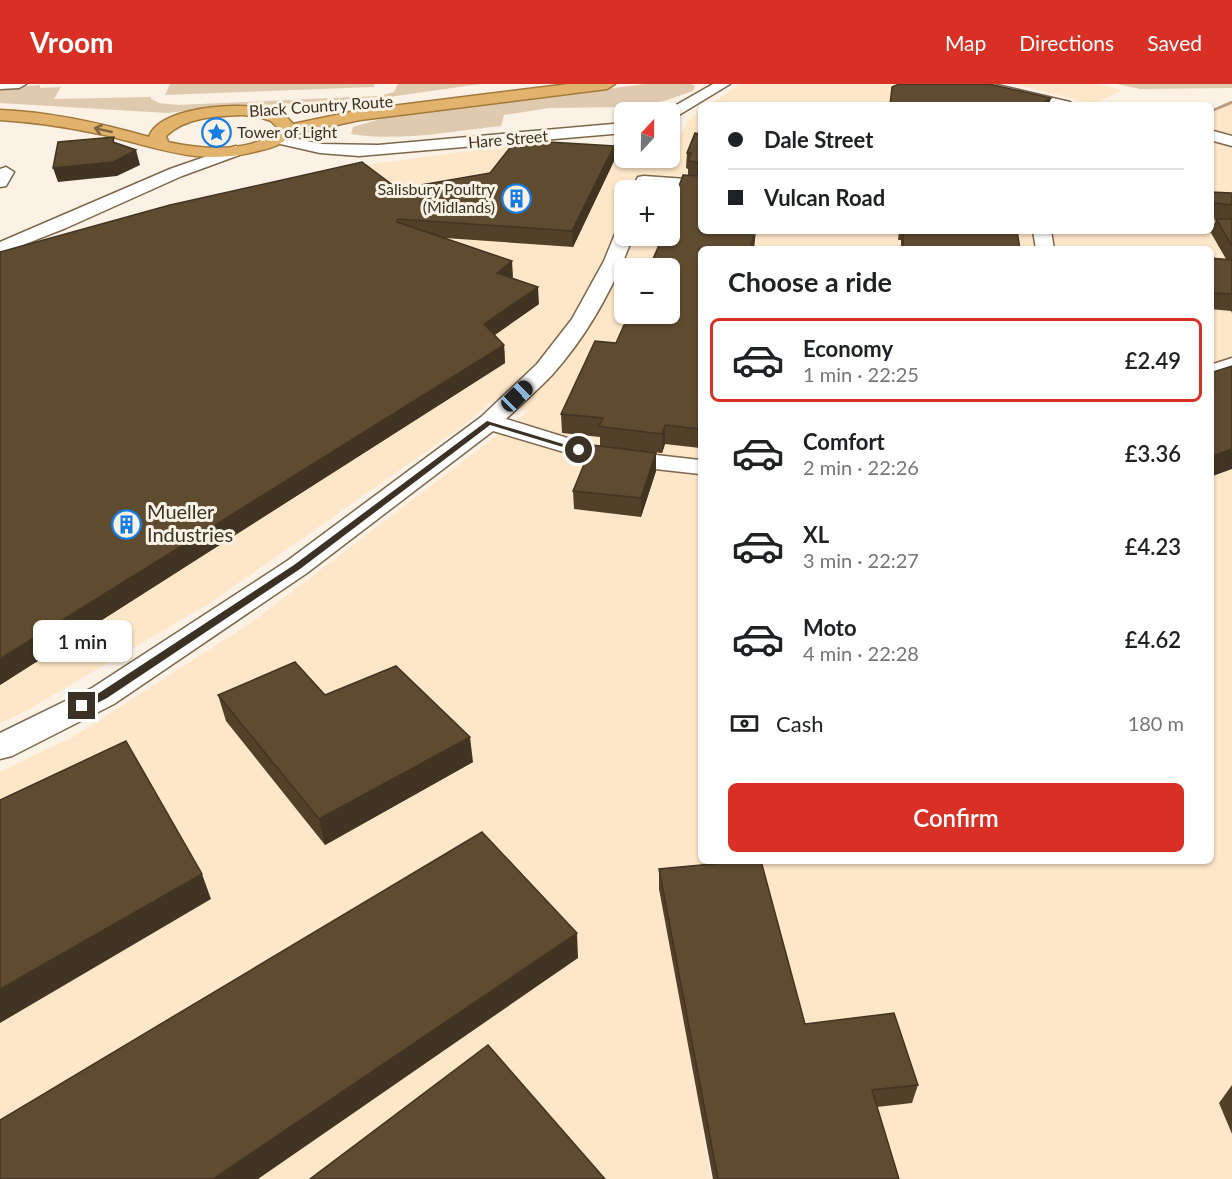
<!DOCTYPE html>
<html lang="en">
<head>
<meta charset="utf-8">
<style>
	:root { --surface:#fff; --page:#f2f2f2; --text:#202124; --muted:#757577; --line:#e0e0e0; --accent:#d93025 }
	body { margin:0; font-family:Lato,sans-serif; background:var(--page); color:var(--text); height:100vh; display:flex; flex-direction:column; font-size:22px; white-space:nowrap }
	* { box-sizing:border-box; margin:0 }
	p { font-size:20px; color:var(--muted) }
	.icon { flex:none; width:33px; height:33px; fill:none; stroke:currentColor; stroke-width:2; stroke-linecap:round; stroke-linejoin:round }
	.map { position:relative; flex:1; overflow:hidden }
	.details { position:absolute; left:698px; top:162px; width:516px; height:618px; display:flex; flex-direction:column; background:var(--surface); border-radius:9px; box-shadow:0 2px 4px #0004 }
	.details>* { flex:none }
	.top-card { position:absolute; left:698px; top:18px; width:516px; height:132px; border-radius:9px; box-shadow:0 2px 4px #0004; display:grid; align-content:center; height:132px; padding:0 30px; background:var(--surface) }
	.needle { width:39px; rotate:22deg }
	.controls { position:absolute; left:614px; top:18px; display:grid; gap:12px }
	.controls a { display:grid; place-items:center; width:66px; height:66px; border-radius:9px; background:var(--surface); box-shadow:0 2px 4px #0004; font-size:30px }
	.end { position:absolute; width:27px; height:27px; margin:-14px; border:8px solid #3b3125; background:#fff; box-shadow:0 0 0 3px #fff }
	.from { border-radius:50% }
	.bubble { position:absolute; height:42px; border-radius:9px; background:var(--surface); box-shadow:0 2px 4px #0004; font-size:20px; font-weight:600; line-height:42px; text-align:center }
	.car { position:absolute; width:18px; height:36px; margin:-18px -9px; border-radius:8px; box-shadow:0 0 4px 2px #0007; background:linear-gradient(#222 24%,#8ab4d8 0 40%,#222 0 76%,#8ab4d8 0 86%,#222 0) }
	.top-card b { display:flex; align-items:center; gap:21px; height:57px; font-size:22px }
	.top-card b+b { border-top:2px solid var(--line) }
	.top-card i { width:15px; height:15px; background:var(--text) }
	ul { padding:0; list-style:none }
	li { display:flex; align-items:center; gap:18px; height:84px; margin:0 12px 9px; padding:0 18px; border:3px solid transparent; border-radius:9px }
	li div { flex:1 }
	li b { display:block; font-size:22px }
	li em { font-style:normal; font-weight:600 }
	li.selected { border-color:var(--accent) }
	li>.icon { width:54px; height:54px; stroke-width:1.5 }
	h2 { padding:0 30px; font-size:27px; line-height:72px }
	.pay { display:flex; align-items:center; gap:15px; height:66px; padding:0 30px; font-size:22px }
	.pay p { margin-inline-start:auto }
	.button { display:flex; gap:12px; margin-top:auto; padding:12px 30px }
	.button a { flex:1; height:69px; border-radius:9px; background:var(--accent); color:#fff; font-size:24px; font-weight:600; line-height:69px; text-align:center }
	header { display:flex; align-items:center; gap:36px; box-sizing:border-box; height:84px; padding:0 30px; background:var(--accent); color:#fff }
	header strong { font-size:28px }
	nav { display:flex; gap:33px; margin-inline-start:auto; font-size:21px }
	.map>svg:first-child { display:block }
</style>
</head>
<body>
<header>
<strong>Vroom</strong>
<nav><a>Map</a><a>Directions</a><a>Saved</a></nav>
</header>
<div class="map">
<svg width="1232" height="1095" viewBox="0 0 1232 1095">
	<rect width="100%" height="100%" fill="#fbf1e5"/>
	<path fill="#fee6c8" fill-rule="evenodd" d="M740,0H963L1047,21H710Z
		M1014,0H1097L1122,6L1093,20Z
		M1232,18V54L1211,47L1210,28Z
		M700,27V147H1210L1211,55L1232,61V1095H713L696,1009L711,1095H0V688L73,653L252,538L529,327L491,318L467,339L210,519L26,627L0,639V177L317,88L490,64L574,59L624,62V74H669V67H673L689,35ZM624,106H669V152H624ZM700,165H1210V777H700ZM624,184H669V230H624Z"/>
	<path fill="#e0caaf" d="M170,0H374V3L165,11Z
		M398,0H480L361,17L222,23L167,29L0,19V4L40,1V4L61,3L54,15L151,13V15L159,19L178,21L378,12L394,8Z
		M645,0H691L695,2L693,7L664,17L628,23L549,24L504,31L501,42C452,47 400,58 351,50L353,43L391,32Z
		M1117,0H1232V4L1140,5Z"/>
	<g fill="none" stroke-linecap="round" stroke-linejoin="round">
		<path fill="#b69f82" fill-rule="evenodd" d="M1231,17H1232V20L1210,29V26Z"/>
		<defs>
			<path id="minor" d="M0,0H26L19,4L0,5Z
				M713,0H730L669,37V28H664Z
				M968,0H993L1070,18L1072,21H1046L970,3Z
				M624,39V49L359,72L320,69L276,59L274,56L277,46H289L290,53L320,60L378,61Z
				M1210,46L1232,52V62L1210,56Z
				M236,62L244,67L242,70L182,92L66,144L0,170V158L170,85Z
				M6,83L14,88L6,102L0,103V85Z
				M644,92L700,96V106L638,101L636,97L638,93Z
				M1210,136L1232,138V148L1210,147Z
				M624,144V152H633C615,201 588,251 552,291C538,306 521,320 506,335L603,365L700,376V390L601,379L493,347L307,489L114,620L12,672L0,675V649L92,604L287,477L481,333L537,280L572,235L604,177L615,150L617,146Z
				M1033,147H1051L1054,165H1036Z
				M1232,274V288L1210,295V281Z"/>
			<path id="trunk" d="M569,0H615L607,5L360,36L290,51C282,61 271,64 258,67C199,83 157,63 100,50C67,43 34,38 0,36V26C51,28 100,39 149,53C159,20 257,15 283,30C287,33 290,37 293,40L360,26ZM243,31L259,33L271,37L277,43L276,46C253,70 198,65 168,58L166,52C186,33 216,32 243,31Z"/>
		</defs>
		<use href="#minor" stroke="#7c674b" stroke-width="3"/>
		<use href="#trunk" stroke="#a3793c" stroke-width="3"/>
		<use href="#minor" fill="#fff" fill-rule="evenodd"/>
		<use href="#trunk" fill="#e2b36c" fill-rule="evenodd"/>
	</g>
	<path fill="#524029" d="M700,42V147L754,163L700,165V364L665,360L662,369L631,366L656,387L641,433L574,425L573,407L600,362V353L562,349L561,330L616,259L669,152V130L688,91V85L686,84L687,69L698,50Z
		M614,77L573,163L445,154L513,193L512,194L539,220L494,251L504,261L505,279L0,601L398,105Z
		M1210,108L1232,109V229L1231,227L1210,225V174L1226,175L1211,149L1216,135H1218L1210,134Z
		M899,147H1017L1020,165H901V156H898Z
		M218,611H325L473,678L325,761L226,637Z
		M659,785L805,940L918,1001L912,1019L877,1023L899,1095H713L659,805Z
		M1232,1001V1050L1219,1019Z"/>
	<path fill="#423422" d="M1051,14L1049,21H1040Z
		M614,62V77L573,163L572,147Z
		M136,66L140,81L117,92L58,98L53,84Z
		M756,147L754,165H750Z
		M512,177L513,193L498,205L497,189Z
		M538,203L539,220L485,258L484,240Z
		M504,261L505,279L0,601V575Z
		M665,341V360L662,369V350Z
		M1232,365V385L1210,393V373Z
		M656,369V387L641,433V414Z
		M470,653L473,678L325,761L319,735Z
		M202,790L211,815L0,939V905Z
		M577,849L578,874L258,1095H213Z"/>
	<path fill="#5f4b30" stroke="#423422" stroke-width="1.5" d="M899,0H989L1051,14L1040,21H890L892,3Z
		M700,42V79L688,77L691,69H687L695,49L698,50Z
		M114,53L113,58L136,66L113,78L53,84L58,58Z
		M516,56L614,62L572,147L398,135L397,138L512,177L497,189L538,203L484,240L504,261L0,575V168L170,121L362,78L398,105L490,89Z
		M683,91L700,92V147H755L750,165H700V345L665,341L662,350L603,343L599,342L603,334L561,330L595,257L616,259L629,230H669V184H649L663,152H669V137L672,132L669,131V130Z
		M1210,108L1232,109V121L1215,119L1213,123L1210,119Z
		M1216,135H1232V162Z
		M903,147H1017L1020,165H903Z
		M1210,174L1232,176V210L1210,209Z
		M1232,282V365L1210,373V289Z
		M592,361L656,369L641,414L573,407Z
		M295,578L325,611L396,582L470,653L319,735L218,611Z
		M126,657L202,790L0,905V716Z
		M482,748L577,849L213,1095H0V1036Z
		M744,777H761L805,940L894,929L918,1001L872,1006L899,1095H718L659,785Z
		M488,961L605,1095H310Z"/>
	<defs><path id="oneway-shaft" d="M-6 0H5M1.5-3L5.5 0L1.5 3" fill="none" stroke-width="1.6" stroke-linecap="round" stroke-linejoin="round" transform="scale(1.5)"/></defs>
	<use stroke="#7e6541" href="#oneway-shaft" transform="translate(103 46) rotate(-167)"/>
	<path fill="#3b3125" d="M487,337L583,366L576,367L490,341L300,485L107,614L86,625H79V619L99,609L294,481Z"/>
	<defs>
		<symbol id="sight-ring" viewBox="-11 -11 22 22"><circle r="9.5" fill="#fbf1e5" stroke="#167de5" stroke-width="1.5"/><path d="M0-6L1.8-2.2L6-1.7L2.9 1.2L3.7 5.4L0 3.3L-3.7 5.4L-2.9 1.2L-6-1.7L-1.8-2.2Z" fill="#167de5"/></symbol>
		<symbol id="building-ring" viewBox="-11 -11 22 22"><circle r="9.5" fill="#fbf1e5" stroke="#167de5" stroke-width="1.5"/><path d="M-4-6H4V6H1V3H-1V6H-4ZM-2.5-4.3h1.7v1.8h-1.7ZM.8-4.3h1.7v1.8H.8ZM-2.5-1h1.7V.8h-1.7ZM.8-1h1.7V.8H.8Z" fill="#167de5"/></symbol>
	</defs>
	<g fill-rule="evenodd">
		<use href="#sight-ring" x="200" y="32" width="33" height="33"/>
		<use href="#building-ring" x="500" y="98" width="33" height="33"/>
		<use href="#building-ring" x="110" y="424" width="33" height="33"/>
	</g>
	<g text-anchor="middle" stroke-width="6" stroke-linejoin="round" paint-order="stroke">
		<g font-size="16" fill="#3b3125" stroke="#fbf1e5">
			<text transform="translate(321 22) rotate(-4)" y="6">Black Country Route</text>
			<text transform="translate(508 55) rotate(-5)" y="6">Hare Street</text>
		</g>
		<g font-size="16" fill="#3b3125" stroke="#fbf1e5" text-anchor="start">
			<text x="237" y="54">Tower of Light</text>
			<text x="495" y="111" text-anchor="end">Salisbury Poultry<tspan x="495" dy="18">(Midlands)</tspan></text>
		</g>
		<g font-size="20" fill="#3b3125" stroke="#fbf1e5" text-anchor="start">
			<text x="147" y="435">Mueller<tspan x="147" dy="23">Industries</tspan></text>
		</g>
	</g>
</svg>
<div class="controls">
<a><svg class="needle" viewBox="-14 -14 28 28"><path d="M0-13l5 13h-10z" fill="#e53935"/><path d="M0 13l5-13h-10z" fill="#757577"/></svg></a>
<a>+</a>
<a>−</a>
</div>
<i class="end from" style="left:579px;top:366px"></i>
<i class="end" style="left:82px;top:622px"></i>
<div class="bubble" style="left:33px;top:536px;width:99px">1 min</div>
<i class="car" style="left:517px;top:312px;rotate:46deg"></i>
<div class="top-card">
<b><i class="from"></i>Dale Street</b>
<b><i></i>Vulcan Road</b>
</div>
<section class="details">
<h2>Choose a ride</h2>
<ul>
<li class="selected"><svg class="icon" aria-label="car" viewBox="0 0 24 24"><path d="M5 17H2v-5l4-1 3-4h7l3 4 3 1v5h-3M9 17h6M6 11h13"/><circle cx="7" cy="17" r="2"/><circle cx="17" cy="17" r="2"/></svg><div><b>Economy</b><p>1 min · 22:25</p></div><em>£2.49</em></li>
<li><svg class="icon" aria-label="car" viewBox="0 0 24 24"><path d="M5 17H2v-5l4-1 3-4h7l3 4 3 1v5h-3M9 17h6M6 11h13"/><circle cx="7" cy="17" r="2"/><circle cx="17" cy="17" r="2"/></svg><div><b>Comfort</b><p>2 min · 22:26</p></div><em>£3.36</em></li>
<li><svg class="icon" aria-label="car" viewBox="0 0 24 24"><path d="M5 17H2v-5l4-1 3-4h7l3 4 3 1v5h-3M9 17h6M6 11h13"/><circle cx="7" cy="17" r="2"/><circle cx="17" cy="17" r="2"/></svg><div><b>XL</b><p>3 min · 22:27</p></div><em>£4.23</em></li>
<li><svg class="icon" aria-label="car" viewBox="0 0 24 24"><path d="M5 17H2v-5l4-1 3-4h7l3 4 3 1v5h-3M9 17h6M6 11h13"/><circle cx="7" cy="17" r="2"/><circle cx="17" cy="17" r="2"/></svg><div><b>Moto</b><p>4 min · 22:28</p></div><em>£4.62</em></li>
</ul>
<div class="pay"><svg class="icon" aria-label="cash" viewBox="0 0 24 24"><path d="M3 7h18v10H3z"/><circle cx="12" cy="12" r="2"/></svg>Cash<p>180 m</p></div>
<div class="button"><a>Confirm</a></div>
</section>
</div>
</body>
</html>
